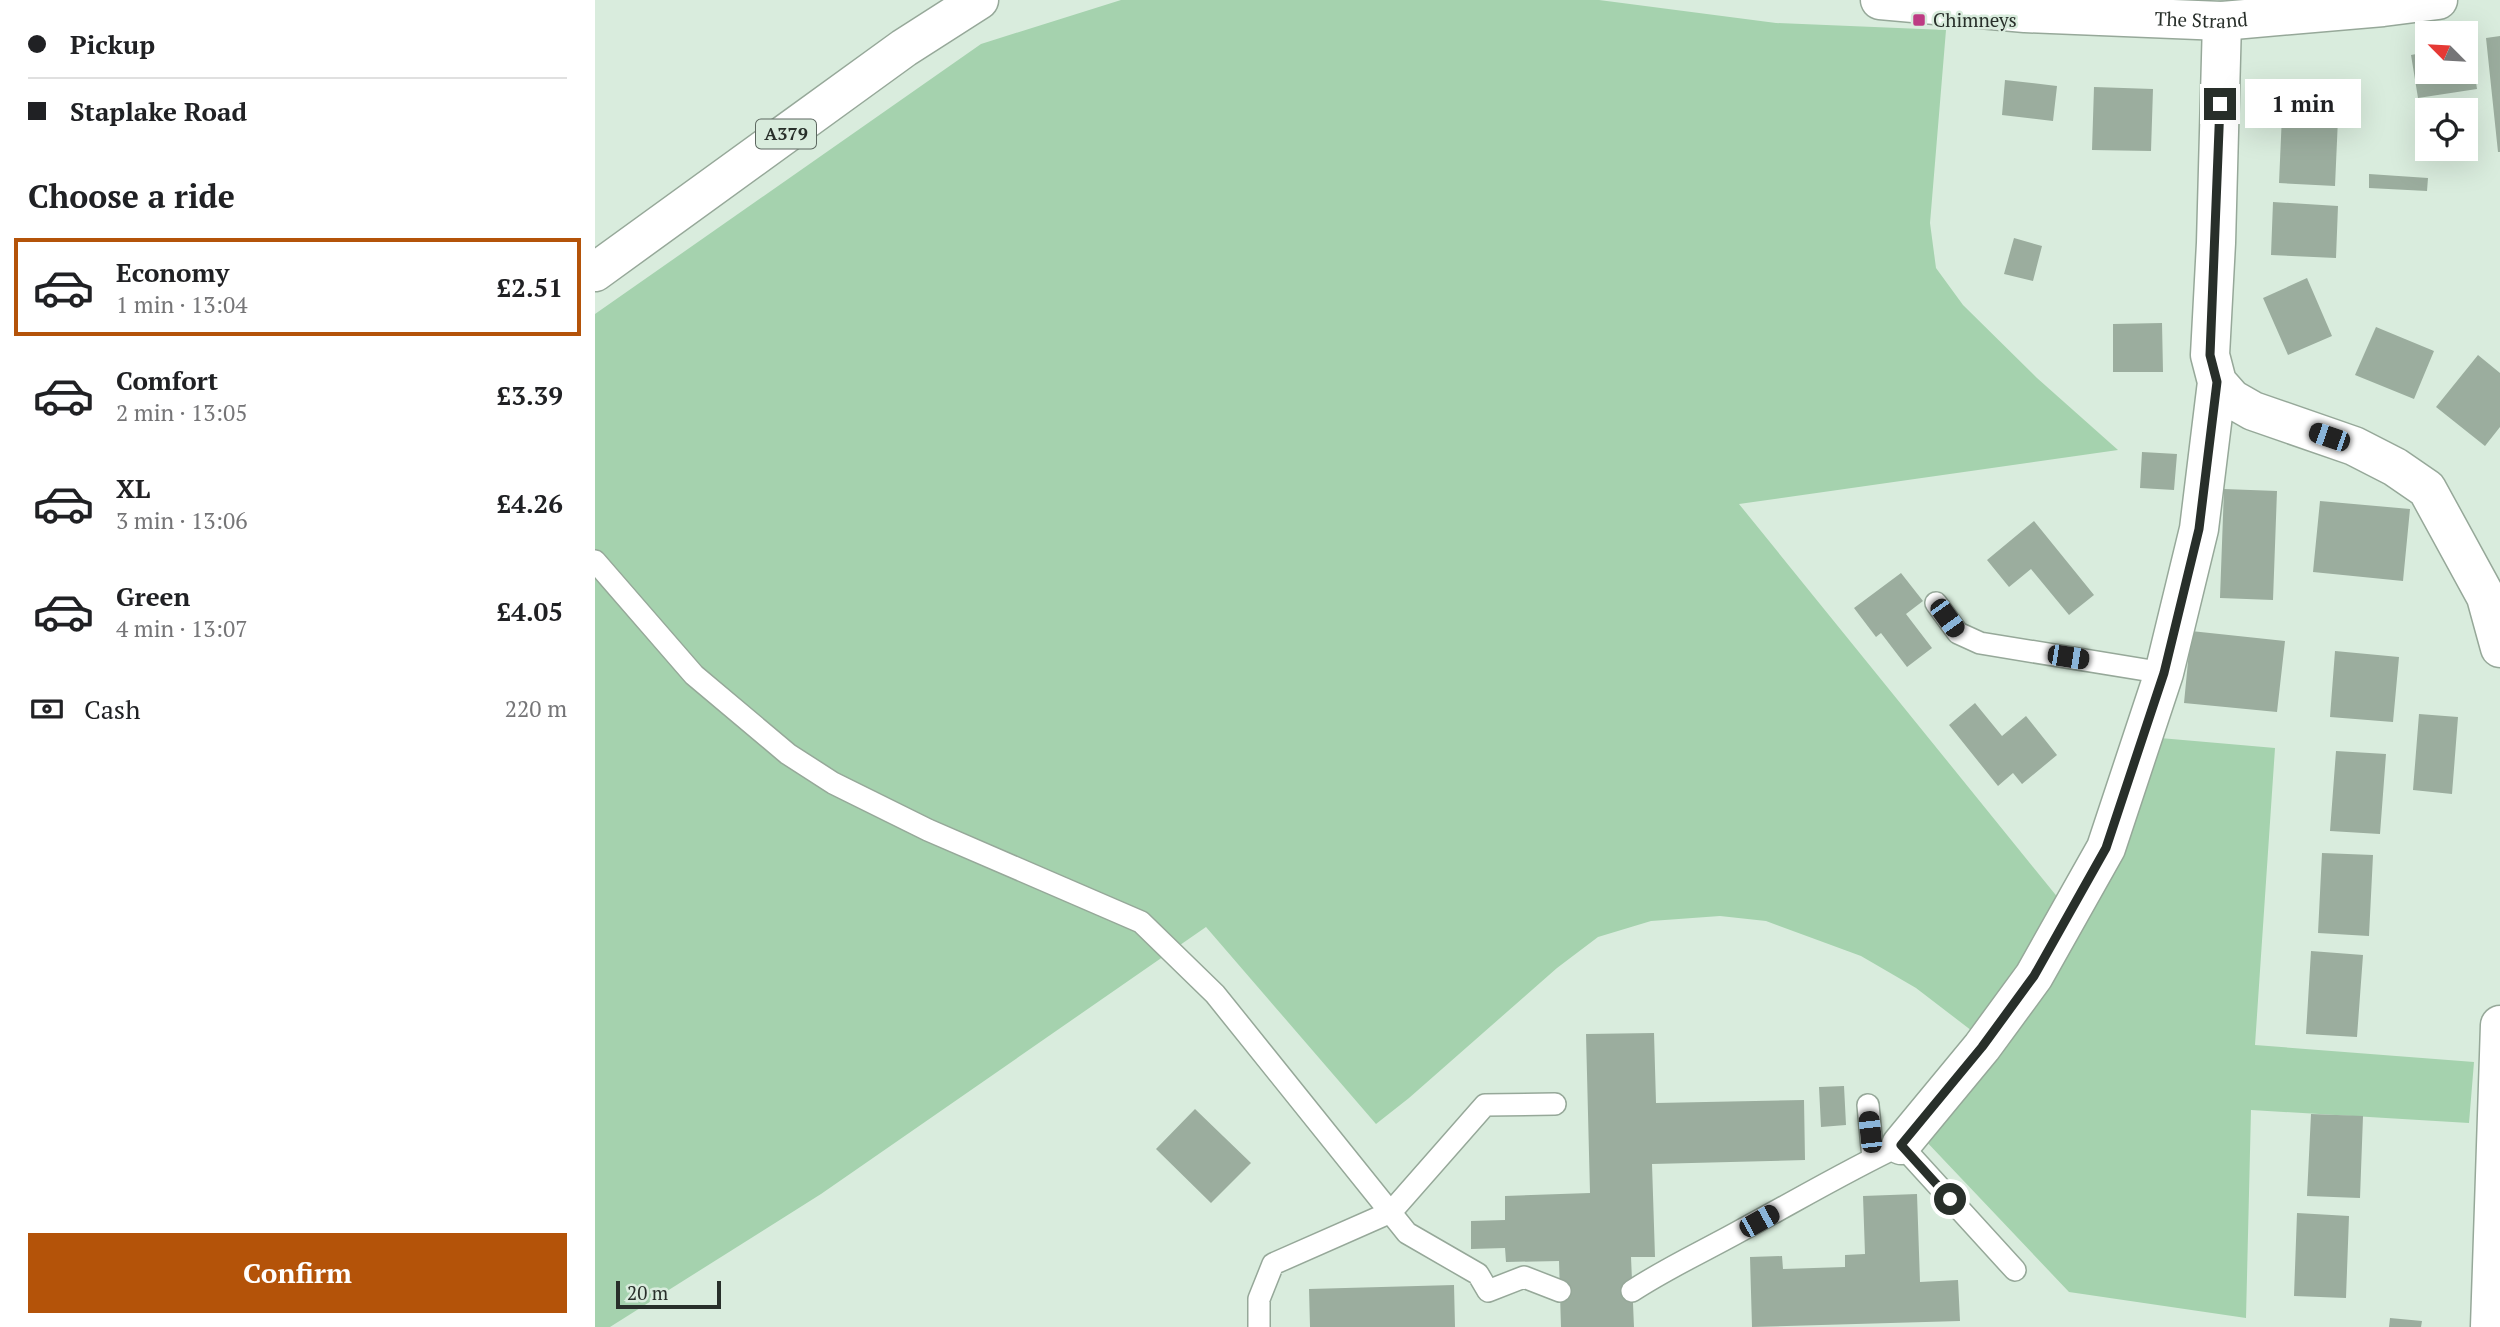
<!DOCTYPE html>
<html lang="en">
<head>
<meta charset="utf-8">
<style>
	:root { --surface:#fff; --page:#f6f6f6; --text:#202124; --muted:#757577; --line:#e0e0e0; --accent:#b45309 }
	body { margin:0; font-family:"PT Serif",serif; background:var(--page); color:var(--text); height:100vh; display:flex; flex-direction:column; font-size:26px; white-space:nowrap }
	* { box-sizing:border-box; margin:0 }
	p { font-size:23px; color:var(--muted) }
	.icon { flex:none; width:38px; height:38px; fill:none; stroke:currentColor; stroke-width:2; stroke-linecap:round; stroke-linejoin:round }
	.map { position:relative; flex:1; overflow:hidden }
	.details { display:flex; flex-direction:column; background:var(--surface); width:595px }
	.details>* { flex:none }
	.hud { display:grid; align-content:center; height:154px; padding:0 28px; background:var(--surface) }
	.needle { width:46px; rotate:294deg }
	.tools { position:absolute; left:1820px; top:21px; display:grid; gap:14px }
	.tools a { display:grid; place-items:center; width:63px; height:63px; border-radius:0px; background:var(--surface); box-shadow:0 7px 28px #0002; font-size:35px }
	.scale { position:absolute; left:21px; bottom:18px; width:105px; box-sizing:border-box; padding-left:7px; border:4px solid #282f2a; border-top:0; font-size:19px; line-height:24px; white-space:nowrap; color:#282f2a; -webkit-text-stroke:5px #d9ecdd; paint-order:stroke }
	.end { position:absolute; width:32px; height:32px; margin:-16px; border:9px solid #282f2a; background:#fff; box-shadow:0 0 0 4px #fff }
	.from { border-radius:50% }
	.bubble { position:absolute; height:49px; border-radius:0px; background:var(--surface); box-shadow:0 7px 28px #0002; font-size:23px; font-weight:700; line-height:49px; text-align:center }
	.car { position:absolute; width:21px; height:42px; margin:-21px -10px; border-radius:9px; box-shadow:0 0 5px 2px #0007; background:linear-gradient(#222 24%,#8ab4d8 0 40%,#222 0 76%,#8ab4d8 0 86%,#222 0) }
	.hud b { display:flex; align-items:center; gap:24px; height:66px; font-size:26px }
	.hud b+b { border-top:2px solid var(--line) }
	.hud i { width:18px; height:18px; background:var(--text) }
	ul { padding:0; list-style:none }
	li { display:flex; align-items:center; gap:21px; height:98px; margin:0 14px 10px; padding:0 14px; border:4px solid transparent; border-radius:0px }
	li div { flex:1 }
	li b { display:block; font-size:26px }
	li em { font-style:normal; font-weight:700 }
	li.current { border-color:var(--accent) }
	li>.icon { width:63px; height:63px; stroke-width:1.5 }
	h2 { padding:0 28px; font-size:32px; line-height:84px }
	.pay { display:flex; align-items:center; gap:18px; height:77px; padding:0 28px; font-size:26px }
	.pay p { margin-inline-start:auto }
	.primary-button { display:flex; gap:14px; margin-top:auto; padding:14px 28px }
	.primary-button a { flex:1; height:80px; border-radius:0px; background:var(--accent); color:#fff; font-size:28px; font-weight:700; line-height:80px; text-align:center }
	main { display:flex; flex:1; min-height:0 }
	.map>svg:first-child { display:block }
</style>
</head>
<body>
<main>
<section class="details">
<div class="hud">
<b><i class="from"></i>Pickup</b>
<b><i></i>Staplake Road</b>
</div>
<h2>Choose a ride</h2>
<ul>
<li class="current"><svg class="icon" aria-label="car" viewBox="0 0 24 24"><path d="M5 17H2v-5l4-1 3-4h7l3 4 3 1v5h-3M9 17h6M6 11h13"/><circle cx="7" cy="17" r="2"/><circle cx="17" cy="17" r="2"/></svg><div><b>Economy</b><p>1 min · 13:04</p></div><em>£2.51</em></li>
<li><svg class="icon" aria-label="car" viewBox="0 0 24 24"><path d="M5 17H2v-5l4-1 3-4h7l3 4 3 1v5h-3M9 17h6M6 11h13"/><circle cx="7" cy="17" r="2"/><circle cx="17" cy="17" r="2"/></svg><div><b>Comfort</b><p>2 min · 13:05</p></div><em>£3.39</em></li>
<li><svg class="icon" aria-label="car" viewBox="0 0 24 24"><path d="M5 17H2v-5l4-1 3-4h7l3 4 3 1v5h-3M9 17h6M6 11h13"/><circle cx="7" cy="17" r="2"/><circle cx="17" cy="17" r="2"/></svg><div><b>XL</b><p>3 min · 13:06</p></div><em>£4.26</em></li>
<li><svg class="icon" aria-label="car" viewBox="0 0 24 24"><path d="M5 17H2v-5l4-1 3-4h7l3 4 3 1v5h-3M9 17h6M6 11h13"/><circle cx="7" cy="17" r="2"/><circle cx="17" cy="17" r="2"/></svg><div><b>Green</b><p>4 min · 13:07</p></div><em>£4.05</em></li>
</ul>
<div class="pay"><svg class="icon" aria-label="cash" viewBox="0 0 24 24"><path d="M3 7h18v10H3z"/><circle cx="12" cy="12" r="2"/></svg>Cash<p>220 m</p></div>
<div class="primary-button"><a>Confirm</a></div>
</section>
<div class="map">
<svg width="1905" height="1327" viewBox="0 0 1905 1327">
	<rect width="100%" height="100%" fill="#d9ecdd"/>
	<path fill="#a5d2ae" d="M526,0H1004L1181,23L1351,30L1335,223L1341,268L1368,305L1442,378L1523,450L1144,504L1464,899L1426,976L1381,1034L1321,988L1266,956L1171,921L1125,916L1056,921L1003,937L962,968L814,1098L781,1124L611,927L226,1194L15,1327H0V314L386,44Z
		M1565,738L1680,748L1660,1045L1879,1062L1874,1123L1656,1110L1651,1318L1474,1292L1328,1138Z"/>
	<path fill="#9bad9e" d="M1905,36V152H1903L1891,38Z
		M1871,46H1876L1882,89L1823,98L1816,55L1832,52V72H1871Z
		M1410,80L1462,86L1458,121L1407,115Z
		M1499,87L1558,89L1556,151L1497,150Z
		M1688,92L1744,96L1740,186L1684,183Z
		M1774,174L1833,178L1832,191L1774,188Z
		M1678,202L1743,206L1741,258L1676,255Z
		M1419,238L1447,246L1438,281L1409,274Z
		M1712,278L1737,336L1693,355L1668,298Z
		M1567,323L1568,372H1518V324Z
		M1781,327L1839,351L1819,399L1760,375Z
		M1883,355L1905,373V427L1890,446L1841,407Z
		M1547,452L1582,454L1579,490L1545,488Z
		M1629,489L1682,491L1678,600L1625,598Z
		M1725,501L1815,509L1808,581L1718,572Z
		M1439,521L1499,595L1474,615L1436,569L1414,587L1392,560Z
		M1306,573L1328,601L1311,614L1337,648L1312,667L1286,633L1281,637L1259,608Z
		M1596,631L1690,641L1682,712L1589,703Z
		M1740,651L1804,657L1798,722L1735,717Z
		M1380,703L1407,736L1431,716L1462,755L1427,784L1418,773L1403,786L1354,725Z
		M1824,714L1863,717L1857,794L1818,790Z
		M1741,751L1791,754L1785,834L1735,831Z
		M1727,853L1778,855L1774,936L1723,933Z
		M1716,951L1768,955L1762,1037L1711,1034Z
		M1059,1033L1061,1103L1209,1100L1210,1160L1057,1164L1060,1257H1036L1039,1327H966L964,1261L911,1262L910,1248L876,1249V1221L910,1220V1196L995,1193L991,1034Z
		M1249,1086L1251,1125L1226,1127L1224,1087Z
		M600,1109L656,1163L616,1203L561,1149Z
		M1716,1114L1768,1116L1765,1198L1712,1196Z
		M1322,1194L1325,1282L1363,1280L1365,1321L1157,1327L1155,1257L1187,1256L1188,1269L1250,1267V1255L1270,1254L1268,1196Z
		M1702,1213L1754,1216L1751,1298L1699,1296Z
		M859,1285L860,1327H715L714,1289Z
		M1795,1318L1827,1321L1826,1327H1794Z"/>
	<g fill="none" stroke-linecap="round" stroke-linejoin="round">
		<defs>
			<path id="service" d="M0,561L99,675L193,754L238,783L333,830L546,922L620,994L812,1233L883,1274L893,1291L929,1277L965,1291
				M1341,603L1363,633L1385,643L1569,673
				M1273,1105L1278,1158
				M1037,1291C1072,1268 1109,1251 1145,1231C1199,1202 1251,1171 1306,1145L1420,1270
				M664,1327V1299L678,1264L796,1212L890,1105L960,1104"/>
			<path id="minor" d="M1627,21L1621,243L1615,355L1622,382L1637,399L1658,411L1759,446L1800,467L1832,489L1891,597L1905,648
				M1306,1145L1387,1047L1439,976L1511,848L1569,673L1604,529L1622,382
				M1895,1327L1905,1025"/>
			<g id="primary">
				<path id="s1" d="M1285,0L1430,13L1627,21L1788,7L1843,0"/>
				<path d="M0,272L309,48L384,0"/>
			</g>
		</defs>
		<use href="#service" stroke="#96a899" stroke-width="24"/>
		<use href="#minor" stroke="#96a899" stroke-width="41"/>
		<use href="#primary" stroke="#96a899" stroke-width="41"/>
		<use href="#service" stroke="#fff" stroke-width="21"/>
		<use href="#minor" stroke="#fff" stroke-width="38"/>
		<use href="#primary" stroke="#fff" stroke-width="38"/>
	</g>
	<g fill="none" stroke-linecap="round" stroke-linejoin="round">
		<path stroke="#282f2a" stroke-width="9" d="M1355,1199L1306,1145L1387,1047L1439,976L1511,848L1569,673L1604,529L1622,382L1615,355L1625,104"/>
	</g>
	<rect fill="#bd3b83" stroke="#d9ecdd" stroke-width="2.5" x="1317" y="13" width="14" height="14" rx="3.5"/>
	<g text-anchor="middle" stroke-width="5" stroke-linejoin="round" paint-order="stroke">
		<rect fill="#d9ecdd" stroke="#5d6860" stroke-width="2" x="161" y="119.5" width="60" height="29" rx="5"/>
		<g font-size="18" font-weight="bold" fill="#282f2a">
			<text x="191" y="140">A379</text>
		</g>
		<g font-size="19" fill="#282f2a" stroke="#d9ecdd">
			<text dy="7" stroke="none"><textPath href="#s1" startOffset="322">The Strand</textPath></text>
		</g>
		<g font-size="19" fill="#282f2a" stroke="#d9ecdd" text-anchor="start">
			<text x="1338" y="27">Chimneys</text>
		</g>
	</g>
</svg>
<div class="tools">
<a><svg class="needle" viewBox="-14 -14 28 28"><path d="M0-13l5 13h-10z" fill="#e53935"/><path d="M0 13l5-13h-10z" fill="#757577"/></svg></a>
<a><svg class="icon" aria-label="locate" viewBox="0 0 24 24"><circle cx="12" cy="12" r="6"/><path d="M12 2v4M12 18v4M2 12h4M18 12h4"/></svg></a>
</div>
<div class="scale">20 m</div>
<i class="end from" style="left:1355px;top:1199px"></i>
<i class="end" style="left:1625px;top:104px"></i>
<div class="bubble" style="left:1650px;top:79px;width:116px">1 min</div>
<i class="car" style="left:1734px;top:437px;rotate:289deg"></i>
<i class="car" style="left:1352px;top:618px;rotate:144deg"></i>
<i class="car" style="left:1473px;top:657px;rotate:99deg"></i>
<i class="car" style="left:1275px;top:1132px;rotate:354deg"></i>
<i class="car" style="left:1164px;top:1221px;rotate:61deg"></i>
</div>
</main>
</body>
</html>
